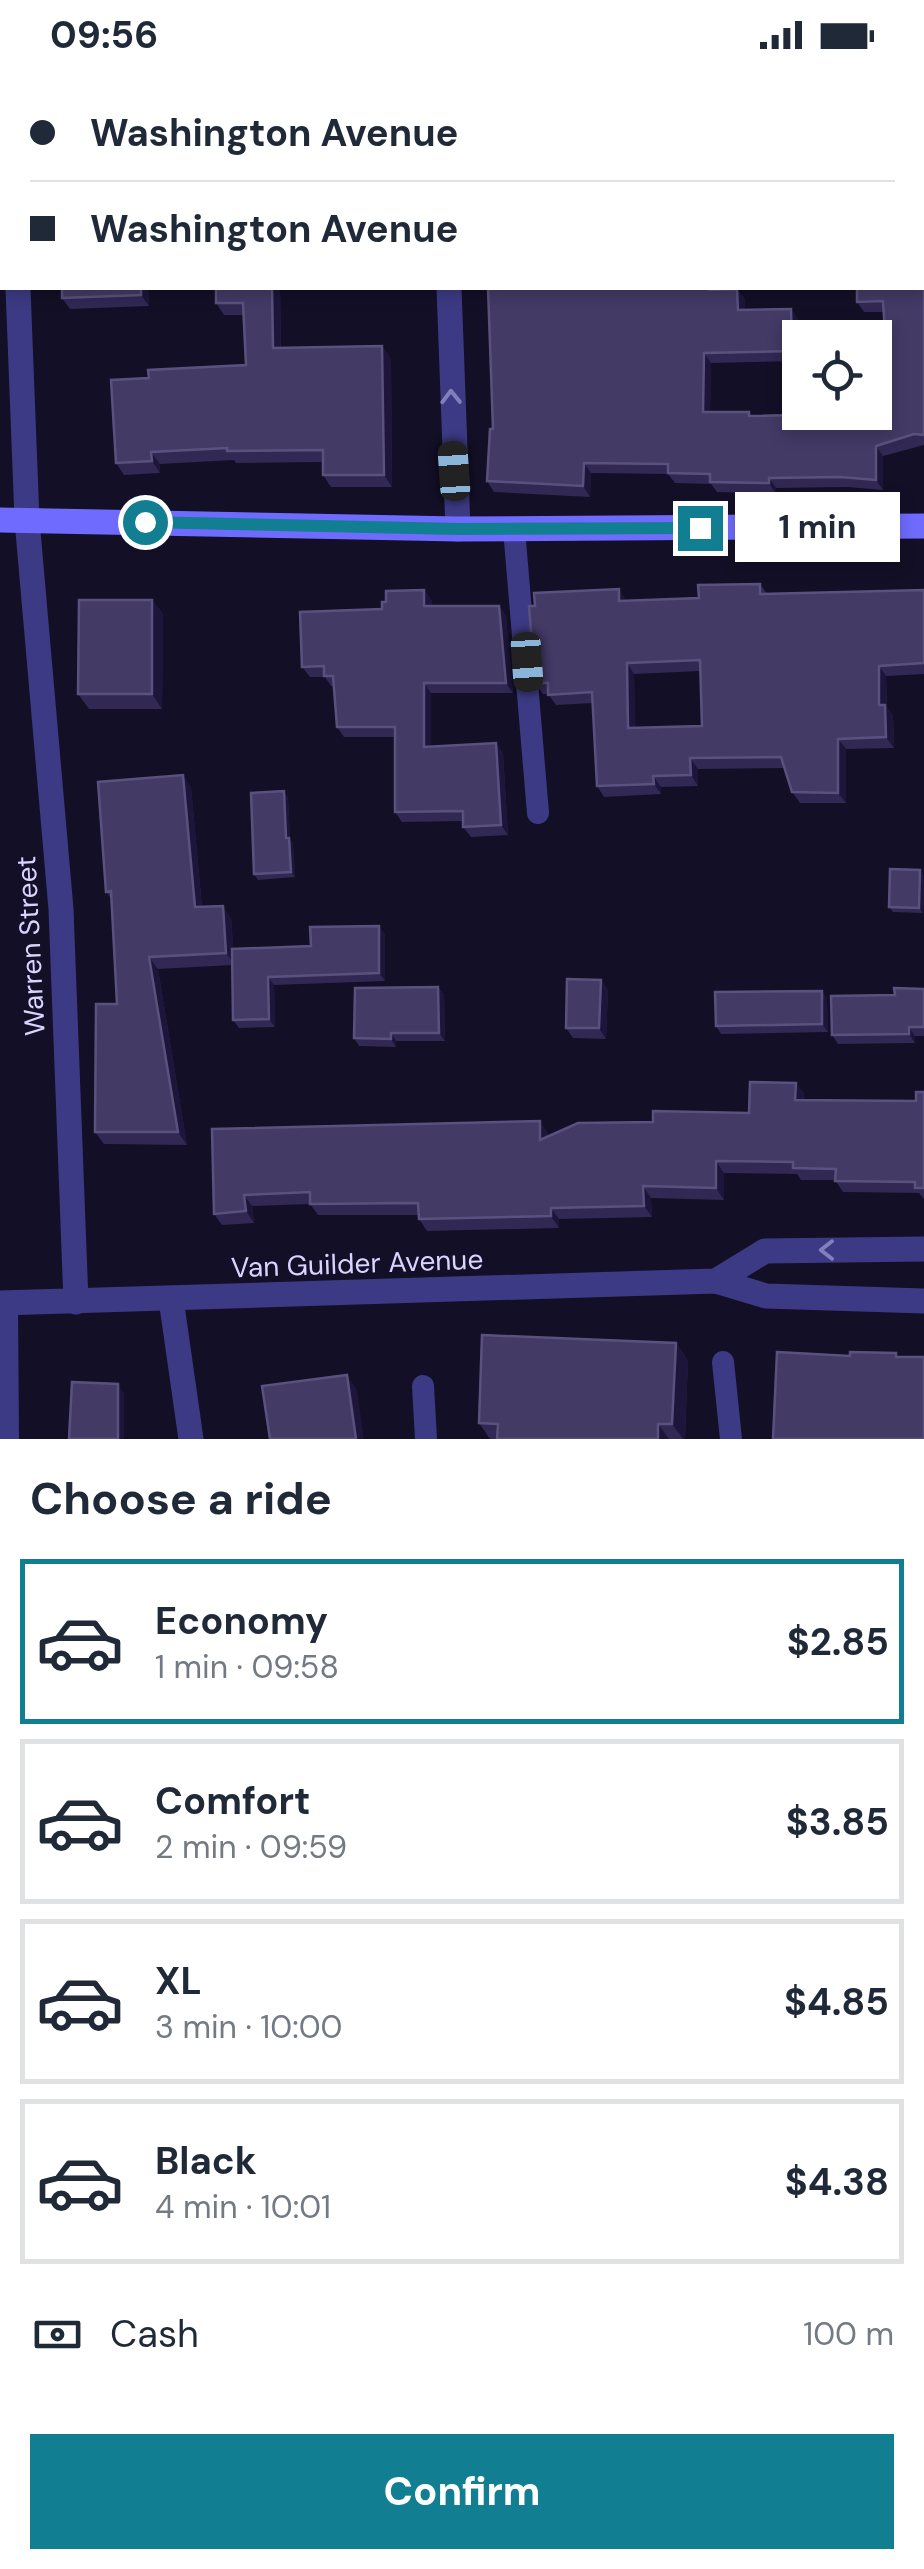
<!DOCTYPE html>
<html lang="en">
<head>
<meta charset="utf-8">
<style>
	:root { --surface:#fff; --page:#f6f6f7; --text:#1f2937; --muted:#747a83; --line:#e0e1e3; --accent:#117e91 }
	body { margin:0; font-family:"DM Sans",sans-serif; background:var(--page); color:var(--text); height:100vh; display:flex; flex-direction:column; font-size:38px; white-space:nowrap }
	* { box-sizing:border-box; margin:0 }
	p { font-size:32px; color:var(--muted) }
	.icon { flex:none; width:55px; height:55px; fill:none; stroke:currentColor; stroke-width:2; stroke-linecap:round; stroke-linejoin:round }
	.map { position:relative; height:1369px; overflow:hidden }
	.sheet { display:flex; flex-direction:column; background:var(--surface); flex:1 }
	.sheet>* { flex:none }
	.top-card { position:absolute; left:0px; top:0px; width:925px; height:220px; box-shadow:0 5px 15px #0003; display:grid; align-content:center; height:220px; padding:0 30px; background:var(--surface) }
	.tools { position:absolute; left:782px; top:250px; display:grid; gap:20px }
	.tools a { display:grid; place-items:center; width:110px; height:110px; border-radius:0px; background:var(--surface); box-shadow:0 5px 15px #0003; font-size:50px }
	.end { position:absolute; width:45px; height:45px; margin:-22px; border:12px solid #117e91; background:#fff; box-shadow:0 0 0 5px #fff }
	.from { border-radius:50% }
	.bubble { position:absolute; height:70px; border-radius:0px; background:var(--surface); box-shadow:0 5px 15px #0003; font-size:32px; font-weight:700; line-height:70px; text-align:center }
	.car { position:absolute; width:30px; height:60px; margin:-30px -15px; border-radius:12px; box-shadow:0 0 8px 2px #0007; background:linear-gradient(#222 24%,#8ab4d8 0 40%,#222 0 76%,#8ab4d8 0 86%,#222 0) }
	.top-card b { display:flex; align-items:center; gap:35px; height:95px; font-size:38px }
	.top-card b+b { border-top:2px solid var(--line) }
	.top-card i { width:25px; height:25px; background:var(--text) }
	ul { padding:0; list-style:none }
	li { display:flex; align-items:center; gap:30px; height:165px; margin:0 20px 15px; padding:0 10px; border:5px solid var(--line); border-radius:0px }
	li div { flex:1 }
	li b { display:block; font-size:38px }
	li em { font-style:normal; font-weight:700 }
	li.current { border-color:var(--accent) }
	li>.icon { width:90px; height:90px; stroke-width:1.5 }
	h2 { padding:0 30px; font-size:45px; line-height:120px }
	.pay { display:flex; align-items:center; gap:25px; height:110px; padding:0 30px; font-size:38px }
	.pay p { margin-inline-start:auto }
	.button { display:flex; gap:20px; margin-top:auto; padding:20px 30px }
	.button a { flex:1; height:115px; border-radius:0px; background:var(--accent); color:#fff; font-size:40px; font-weight:700; line-height:115px; text-align:center }
	.status { display:flex; justify-content:space-between; align-items:center; height:70px; padding:0 50px; background:var(--surface); direction:ltr }
	.status svg { height:28px; fill:currentColor }
	.map>svg:first-child { display:block }
</style>
</head>
<body>
<div class="status"><b>09:56</b><svg viewBox="0 0 49 12"><path d="M0 12V9h3v3zM5 12V6h3v6zM10 12V3h3v9zM15 12V0h3v12zM26 1h20v11H26zM47 4h2v5h-2z"/></svg></div>
<div class="map">
<svg width="924" height="1369" viewBox="0 0 924 1369">
	<rect width="100%" height="100%" fill="#130f26"/>
	<g fill="none" stroke-linecap="round" stroke-linejoin="round">
		<path stroke="#3d3a85" stroke-width="22" d="M514,459L538,743
			M7,1233L8,1369
			M723,1292L731,1369
			M423,1316L426,1369"/>
		<path stroke="#3d3a85" stroke-width="25" d="M10,0V2
			M440,0V2
			M18,218L27,450L61,839L76,1232
			M449,218L458,459
			M716,1211L765,1181L924,1179
			M171,1229L191,1369
			M0,1233L716,1211L766,1226L924,1231"/>
		<path stroke="#6f6bff" stroke-width="25" d="M0,450L458,459L924,456"/>
	</g>
	<path fill="#312854" fill-rule="evenodd" d="M924,4V375L883,386V420L847,417L776,418V424L717,422L711,414L675,413L668,404L591,403L590,427L494,422L487,411L493,359L491,284L715,220L737,219L745,230V240L791,239L798,249L799,291L711,293L710,342H749L751,346L883,343L889,327L884,242H864L857,232Z
		M62,218H148L149,236L70,239L62,228Z
		M216,218H280L281,278L391,288L392,417H331L323,405V392L236,393L234,390L160,394V403L124,405L116,393L149,308L246,295L243,245H224L216,233Z
		M760,514L767,524L924,520V604L886,606L887,637L893,646L894,678L846,679V733H800L792,722L784,698L698,699V716L661,717V724L604,727L597,716L593,633L556,635L548,624H543L535,613L626,530L699,528ZM700,601L702,656L635,658L634,604Z
		M424,520L432,531V536H499L506,546L513,623H431V677L503,683L508,765L471,767L463,757V751L402,752L395,742V667H344L337,657L334,616H331L325,607H310L302,597L382,539L386,532Z
		M152,530L163,544L162,639H89L78,624Z
		M191,717L202,837L231,848L233,879L311,876L385,864V911L274,915L275,957L239,958L233,950V895L158,899L187,1075L104,1074L95,1062L117,934L112,830L106,822Z
		M288,727L290,770L293,774L295,807L258,810L254,804Z
		M924,806L923,843L893,842L889,837Z
		M601,910L608,920L606,969L573,968L566,958Z
		M438,917L444,925L445,971H396V977L359,976L354,968Z
		M924,919V966H915V973L838,974L832,965L895,925Z
		M827,929L828,962L721,964L716,956Z
		M796,1013L804,1024V1030L916,1031L924,1022V1129L919,1123L843,1122L835,1110H801L797,1104L724,1103V1130L651,1128L652,1147L559,1149V1158L427,1161L419,1149V1145H318L310,1134L252,1136L254,1153L222,1155L214,1144L212,1059L548,1063V1066L653,1052L749,1043Z
		M676,1273L688,1291L685,1369H490L479,1353Z"/>
	<path fill="#1d163a" d="M141,218H148L149,236L141,225Z
		M272,218H280L281,290L273,278Z
		M737,219L745,230V251L738,240Z
		M791,239L798,249L799,291L792,281Z
		M382,276L391,288L392,417L384,405Z
		M704,283L711,293L710,352L703,342Z
		M876,376L883,386V420L876,410Z
		M151,382L160,394V403L152,391Z
		M584,393L591,403L590,427L583,416Z
		M769,408L776,418V424L769,413Z
		M619,519L626,530L627,541L619,531Z
		M424,520L432,531L431,546L424,536Z
		M152,530L163,544L162,639L152,624Z
		M499,536L506,546L513,623L506,613Z
		M627,593L634,604L636,669L628,658Z
		M879,596L886,606L887,637L893,646L894,678L886,667L879,635Z
		M424,613L431,623V688L424,677Z
		M838,669L846,679V733L838,723Z
		M496,673L503,683L508,765L501,755Z
		M690,688L698,699V716L691,705Z
		M183,705L191,717L203,849L195,837Z
		M653,706L661,717V724L654,714Z
		M284,721L288,727L290,770L293,774L295,807L291,802L286,768Z
		M920,800L924,806L923,843L919,838Z
		M223,836L231,848L235,895L226,883Z
		M379,856L385,864V911L379,903Z
		M149,887L158,899L187,1075L178,1062Z
		M268,907L274,915L275,957L269,949Z
		M601,910L608,920L606,969L599,958Z
		M438,917L444,925L445,971L439,963Z
		M822,921L827,929L828,962L822,954Z
		M909,957L915,966V973L909,964Z
		M391,963L396,971V977L391,969Z
		M796,1013L804,1024L803,1041L795,1030Z
		M540,1051L548,1063V1081L540,1070Z
		M716,1091L724,1103V1130L716,1118Z
		M643,1116L651,1128L652,1147L644,1136Z
		M244,1125L252,1136L254,1153L246,1141Z
		M551,1138L559,1149V1158L551,1146Z
		M676,1273L688,1291L685,1369H683L672,1354Z
		M347,1305L357,1320L364,1369H356Z
		M118,1314L124,1323V1369H118Z
		M658,1354L669,1369H658Z"/>
	<path fill="#433a66" stroke="#5a527e" stroke-width="2.5" fill-rule="evenodd" d="M55,0H358V2H55Z
		M482,0H550V2H482Z
		M728,0H808V2H728Z
		M922,4H924V365L914,364L876,376V410L840,407L769,408V413L710,412V404L668,403V394L584,393L583,416L487,411L490,359H493L488,218H709V220L737,219L738,240L791,239L792,281L704,283L703,342H749V346L883,343L884,327H889L883,231L857,232V218H922Z
		M62,218H141V225L62,228Z
		M216,218H272L273,278L382,276L384,405H323V380L227,381V378L151,382L152,391L116,393L111,310L149,308L148,300L246,295L243,233H216Z
		M760,514V524L924,520V593L879,596V635H885L886,667L838,669V723L792,722L781,687L690,688L691,705L653,706L654,714L597,716L592,622L548,625V613H535L529,536H535L534,523L619,519V531L699,528L698,515ZM700,590L702,656L628,658L627,593Z
		M424,520V536H499L506,613H424V677L496,673L501,755L463,757V741L395,742V657H337L333,606H324V596L302,597L300,542L382,539V532H386V521Z
		M79,530H152V624H78Z
		M183,705L195,837L223,836L226,883L149,887L178,1062H95L96,934H117L111,821L106,822L98,712Z
		M284,721L286,768H289L291,802L254,804L251,723Z
		M890,799L920,800L919,838L889,837Z
		M379,856V903L268,907L269,949L233,950L232,879L311,876L310,857Z
		M567,909L601,910L599,958H566Z
		M438,917L439,963H391V969L354,968L355,918Z
		M894,918L924,919V957H909V964L832,965L831,926L895,925Z
		M822,921V954L716,956L715,922Z
		M750,1012L796,1013L795,1030L916,1031V1022H924V1118H915V1112L835,1111L836,1099L793,1098V1092L716,1091V1118L643,1116L644,1136L551,1138V1146L419,1149L418,1133L310,1134V1122L244,1125L246,1141L214,1144L212,1059L540,1051V1070L578,1053L653,1052V1041L749,1043Z
		M482,1265L676,1273L672,1354H658V1369H497L498,1354L479,1353Z
		M777,1282L850,1286V1282L896,1283V1287H924V1369H773Z
		M347,1305L356,1369H270L262,1316Z
		M72,1312L118,1314V1369H69Z"/>
	<defs><path id="oneway-chevron" d="M-2-3.5L2.5 0L-2 3.5" fill="none" stroke-width="1.6" stroke-linecap="round" stroke-linejoin="round" transform="scale(2.5)"/></defs>
	<g stroke="#837fbc">
		<use href="#oneway-chevron" transform="translate(451 327) rotate(-91)"/>
		<use href="#oneway-chevron" transform="translate(827 1180) rotate(180)"/>
	</g>
	<g fill="none" stroke-linecap="round" stroke-linejoin="round">
		<path stroke="#117e91" stroke-width="12" d="M145,452L458,459L700,458"/>
	</g>
	<g text-anchor="middle" stroke-width="10" stroke-linejoin="round" paint-order="stroke">
		<g font-size="28" fill="#d9d4ff" stroke="#130f26">
			<text transform="translate(30 876) rotate(-93)" y="10">Warren Street</text>
			<text transform="translate(357 1193) rotate(-2)" y="10">Van Guilder Avenue</text>
		</g>
	</g>
</svg>
<div class="tools">
<a><svg class="icon" aria-label="locate" viewBox="0 0 24 24"><circle cx="12" cy="12" r="6"/><path d="M12 2v4M12 18v4M2 12h4M18 12h4"/></svg></a>
</div>
<i class="end from" style="left:145px;top:452px"></i>
<i class="end" style="left:700px;top:458px"></i>
<div class="bubble" style="left:735px;top:422px;width:165px">1 min</div>
<i class="car" style="left:454px;top:401px;rotate:356deg"></i>
<i class="car" style="left:527px;top:592px;rotate:176deg"></i>
<div class="top-card">
<b><i class="from"></i>Washington Avenue</b>
<b><i></i>Washington Avenue</b>
</div>
</div>
<section class="sheet">
<h2>Choose a ride</h2>
<ul>
<li class="current"><svg class="icon" aria-label="car" viewBox="0 0 24 24"><path d="M5 17H2v-5l4-1 3-4h7l3 4 3 1v5h-3M9 17h6M6 11h13"/><circle cx="7" cy="17" r="2"/><circle cx="17" cy="17" r="2"/></svg><div><b>Economy</b><p>1 min · 09:58</p></div><em>$2.85</em></li>
<li><svg class="icon" aria-label="car" viewBox="0 0 24 24"><path d="M5 17H2v-5l4-1 3-4h7l3 4 3 1v5h-3M9 17h6M6 11h13"/><circle cx="7" cy="17" r="2"/><circle cx="17" cy="17" r="2"/></svg><div><b>Comfort</b><p>2 min · 09:59</p></div><em>$3.85</em></li>
<li><svg class="icon" aria-label="car" viewBox="0 0 24 24"><path d="M5 17H2v-5l4-1 3-4h7l3 4 3 1v5h-3M9 17h6M6 11h13"/><circle cx="7" cy="17" r="2"/><circle cx="17" cy="17" r="2"/></svg><div><b>XL</b><p>3 min · 10:00</p></div><em>$4.85</em></li>
<li><svg class="icon" aria-label="car" viewBox="0 0 24 24"><path d="M5 17H2v-5l4-1 3-4h7l3 4 3 1v5h-3M9 17h6M6 11h13"/><circle cx="7" cy="17" r="2"/><circle cx="17" cy="17" r="2"/></svg><div><b>Black</b><p>4 min · 10:01</p></div><em>$4.38</em></li>
</ul>
<div class="pay"><svg class="icon" aria-label="cash" viewBox="0 0 24 24"><path d="M3 7h18v10H3z"/><circle cx="12" cy="12" r="2"/></svg>Cash<p>100 m</p></div>
<div class="button"><a>Confirm</a></div>
</section>
</body>
</html>
